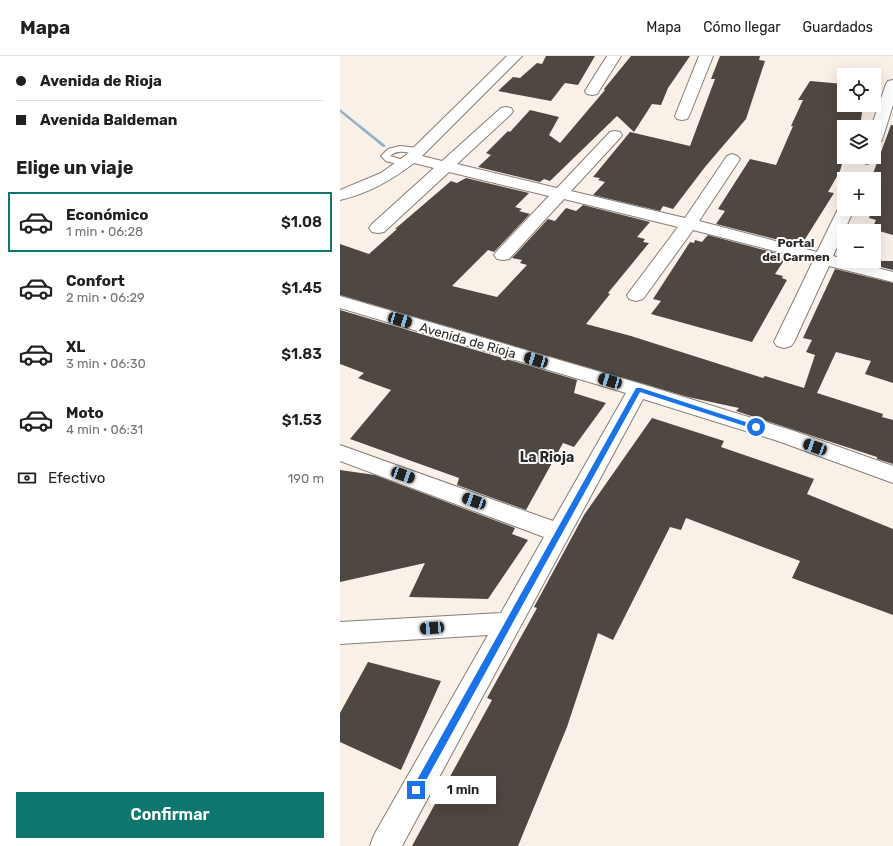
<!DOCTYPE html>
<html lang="es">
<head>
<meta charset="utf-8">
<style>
	:root { --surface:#fff; --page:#f2f2f2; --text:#202124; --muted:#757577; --line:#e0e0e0; --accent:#0f766e }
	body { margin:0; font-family:Rubik,sans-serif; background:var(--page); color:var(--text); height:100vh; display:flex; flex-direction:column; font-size:15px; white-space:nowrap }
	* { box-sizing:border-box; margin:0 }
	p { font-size:13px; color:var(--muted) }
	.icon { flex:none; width:22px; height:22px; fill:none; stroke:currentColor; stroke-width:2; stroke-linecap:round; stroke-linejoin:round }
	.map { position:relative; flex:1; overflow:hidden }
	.sheet { display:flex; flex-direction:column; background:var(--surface); width:340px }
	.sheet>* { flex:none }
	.banner { display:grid; align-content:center; height:88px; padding:0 16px; background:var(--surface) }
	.buttons { position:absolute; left:497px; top:12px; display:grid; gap:8px }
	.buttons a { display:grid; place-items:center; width:44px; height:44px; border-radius:0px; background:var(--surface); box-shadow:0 4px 16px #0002; font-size:20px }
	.end { position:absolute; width:18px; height:18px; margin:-9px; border:5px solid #1a73e8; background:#fff; box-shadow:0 0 0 2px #fff }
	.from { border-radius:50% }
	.bubble { position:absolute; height:28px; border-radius:0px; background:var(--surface); box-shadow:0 4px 16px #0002; font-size:13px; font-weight:600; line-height:28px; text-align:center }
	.car { position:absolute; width:12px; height:24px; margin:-12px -6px; border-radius:5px; box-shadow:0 0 3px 1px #0007; background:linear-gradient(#222 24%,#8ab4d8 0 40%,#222 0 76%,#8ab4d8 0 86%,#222 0) }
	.banner b { display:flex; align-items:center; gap:14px; height:38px; font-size:15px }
	.banner b+b { border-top:1px solid var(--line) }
	.banner i { width:10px; height:10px; background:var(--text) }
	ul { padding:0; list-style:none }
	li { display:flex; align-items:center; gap:12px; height:60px; margin:0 8px 6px; padding:0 8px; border:2px solid transparent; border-radius:0px }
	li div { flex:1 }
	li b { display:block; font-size:15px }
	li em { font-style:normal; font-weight:600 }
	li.active { border-color:var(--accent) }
	li>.icon { width:36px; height:36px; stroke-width:1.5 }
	h2 { padding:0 16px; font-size:18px; line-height:48px }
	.pay { display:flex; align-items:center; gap:10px; height:44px; padding:0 16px; font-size:15px }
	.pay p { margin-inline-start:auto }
	.primary-button { display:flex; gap:8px; margin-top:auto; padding:8px 16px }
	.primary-button a { flex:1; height:46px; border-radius:0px; background:var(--accent); color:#fff; font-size:16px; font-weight:600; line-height:46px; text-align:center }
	header { display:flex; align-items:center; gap:24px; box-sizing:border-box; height:56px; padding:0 20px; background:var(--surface); border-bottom:1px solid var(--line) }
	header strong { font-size:19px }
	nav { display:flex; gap:22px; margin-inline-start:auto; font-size:14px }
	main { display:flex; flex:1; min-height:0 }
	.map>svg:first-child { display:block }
</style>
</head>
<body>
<header>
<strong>Mapa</strong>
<nav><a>Mapa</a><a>Cómo llegar</a><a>Guardados</a></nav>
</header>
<main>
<section class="sheet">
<div class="banner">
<b><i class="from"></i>Avenida de Rioja</b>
<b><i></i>Avenida Baldeman</b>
</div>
<h2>Elige un viaje</h2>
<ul>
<li class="active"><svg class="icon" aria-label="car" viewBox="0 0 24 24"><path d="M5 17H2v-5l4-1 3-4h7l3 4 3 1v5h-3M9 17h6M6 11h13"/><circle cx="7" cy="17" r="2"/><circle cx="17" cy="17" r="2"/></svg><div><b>Económico</b><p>1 min · 06:28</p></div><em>$1.08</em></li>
<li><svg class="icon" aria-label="car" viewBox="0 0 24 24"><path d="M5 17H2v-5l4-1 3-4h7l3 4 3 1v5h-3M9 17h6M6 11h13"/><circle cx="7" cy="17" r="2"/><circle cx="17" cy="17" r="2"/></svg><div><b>Confort</b><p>2 min · 06:29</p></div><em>$1.45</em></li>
<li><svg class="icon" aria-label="car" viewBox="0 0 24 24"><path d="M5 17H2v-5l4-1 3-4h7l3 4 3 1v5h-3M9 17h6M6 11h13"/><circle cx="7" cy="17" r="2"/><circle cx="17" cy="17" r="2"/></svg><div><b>XL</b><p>3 min · 06:30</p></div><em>$1.83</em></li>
<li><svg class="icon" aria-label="car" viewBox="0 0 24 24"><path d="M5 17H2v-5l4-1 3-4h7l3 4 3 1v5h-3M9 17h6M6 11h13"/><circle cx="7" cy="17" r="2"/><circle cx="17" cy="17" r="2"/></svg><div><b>Moto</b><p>4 min · 06:31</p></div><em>$1.53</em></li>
</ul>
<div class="pay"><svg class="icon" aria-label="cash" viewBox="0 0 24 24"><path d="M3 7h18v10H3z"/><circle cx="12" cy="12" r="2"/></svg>Efectivo<p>190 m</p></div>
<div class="primary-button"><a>Confirmar</a></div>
</section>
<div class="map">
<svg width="553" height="790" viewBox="0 0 553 790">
	<rect width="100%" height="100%" fill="#f9f0e8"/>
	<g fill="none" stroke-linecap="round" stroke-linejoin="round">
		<path fill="#90b1ca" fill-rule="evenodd" d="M0,53L45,89V91H43L0,56Z"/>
	</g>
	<path fill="#4f4741" d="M206,0H255L238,29L225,27L211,45L158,35L173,21L180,22L197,7L202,8Z
		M291,0H350L328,32L321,49L312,48L294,76L277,60L210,125L204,123L200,126L138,111L151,99L146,97L168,75L170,76L190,54L219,61L209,79L220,87L265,34L264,33Z
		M380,0H420L419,4L425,5L406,63L365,111L333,153L323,150L320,155L253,139L265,126L258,124L260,122L253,121L290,76L350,90L375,23H371Z
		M470,25L504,28V49H523L520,71H504V101L500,115L488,136L494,137L462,188L455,186L454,188L376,168L385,155L378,153L410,103L436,109L453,70H451L463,44H458Z
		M551,69H553V179L532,173L536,164L529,162L532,153H534V145L541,123H531Z
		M126,122L189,137L175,151L182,153L179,155L190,158L154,196L148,194L112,230L157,241L187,209L180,207L182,204L172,202L208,163L215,165L226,152L236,155L243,149L310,166L297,181L305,183L303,186L309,187L268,237L270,238L246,268L291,280L423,322L425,320L464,332L475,299L466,296L472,284L463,282L495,213L553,227V327L525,318L531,305L496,296L477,337L543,358L542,361L553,364V408L537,403V401L396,355L399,352L348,341L0,239V188L29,198L57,173H55L111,125L117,127Z
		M368,179L447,200L435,218L443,220L442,222L447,224L412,286L311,258L321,245L313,243L350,186L354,187L355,184L362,186Z
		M518,205H553V214Z
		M0,254L237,324L234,337L266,347L234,391L223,387L186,454L117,429L119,422L10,383L51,334L18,322L24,317L0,308Z
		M312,362L384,385L381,391L474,423L467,438L553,473V559L452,522L460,505L346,462L341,474L330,471L273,584L258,577L227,671L178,790H72L152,644L147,642L197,552L194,551L244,459Z
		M0,414L35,419L175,472L172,478L188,484L148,543L69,541L85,507L0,526Z
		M28,606L101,625L61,714L0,686V657Z"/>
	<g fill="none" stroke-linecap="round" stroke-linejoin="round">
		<defs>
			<path id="lane" d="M60,90L78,92L82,95C74,102 61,90 50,100L67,105L68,107L64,110L46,105L41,100L48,93Z"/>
			<path id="street" d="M167,0H182L82,100L102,105L161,52L166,51L171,52L173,55L171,58L117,108L217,132L270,76L275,75L280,76L282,79L280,82L231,135L345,162L387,100L392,98L397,100L400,103L359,165L477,196L498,153L500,149H504V153H514L493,200L504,203V205H512L553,216V226L489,210L454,286L451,290L444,292L437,290L434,286L473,205L353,174L303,243L296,245L289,243L287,239L338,171L224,143L169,203L163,204L157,203L154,199L157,195L209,140L109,116L44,176L38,177L32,176L29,172L32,168L94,112L74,107C50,125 29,137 0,144V134L41,117L66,99Z
				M267,0H281L257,38L252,39L247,38L245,35Z
				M359,0H373L349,60L347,63L342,64L337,63L335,60Z
				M553,24V49L542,84L539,87L534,89V71H531L546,28L548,25Z
				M534,99L536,101L532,106L527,108L522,106L519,103L520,101H534Z
				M0,240L305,329L454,375L553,410V427L438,385L303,343L62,790H30L34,779L148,579L0,588V566L161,557L204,481L0,405V389L213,465L286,337L0,252Z"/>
		</defs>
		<use href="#lane" stroke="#867e77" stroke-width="2"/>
		<use href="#street" stroke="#867e77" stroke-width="2"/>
		<use href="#lane" fill="#fff" fill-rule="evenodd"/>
		<use href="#street" fill="#fff" fill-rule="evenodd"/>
	</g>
	<path fill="#1a73e8" d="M296,332H301L418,370L419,371L416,373H414L300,336L79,737L76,738L73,737L71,734L73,731Z"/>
	<g text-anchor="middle" stroke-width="4" stroke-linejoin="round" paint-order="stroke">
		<g font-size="12" font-weight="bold" fill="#2c2825" stroke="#fff">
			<text x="456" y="191">Portal<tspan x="456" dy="14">del Carmen</tspan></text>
		</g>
		<g font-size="13" fill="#2c2825" stroke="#fff">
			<text transform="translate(128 284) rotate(16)" y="5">Avenida de Rioja</text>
		</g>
		<g font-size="14" font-weight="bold" fill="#2c2825" stroke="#fff">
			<text x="207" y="406">La Rioja</text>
		</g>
	</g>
</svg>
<div class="buttons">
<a><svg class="icon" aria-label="locate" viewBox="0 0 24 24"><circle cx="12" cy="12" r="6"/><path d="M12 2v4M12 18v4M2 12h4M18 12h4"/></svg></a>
<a><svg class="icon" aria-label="layers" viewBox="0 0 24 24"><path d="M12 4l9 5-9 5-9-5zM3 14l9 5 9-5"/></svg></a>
<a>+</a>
<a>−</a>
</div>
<i class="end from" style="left:416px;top:371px"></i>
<i class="end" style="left:76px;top:734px"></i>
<div class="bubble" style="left:90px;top:720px;width:66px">1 min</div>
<i class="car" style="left:60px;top:264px;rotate:106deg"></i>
<i class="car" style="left:196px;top:304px;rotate:286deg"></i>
<i class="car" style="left:270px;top:325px;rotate:286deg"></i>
<i class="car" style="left:475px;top:391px;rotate:290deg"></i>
<i class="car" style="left:63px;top:419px;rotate:110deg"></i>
<i class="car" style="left:134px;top:445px;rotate:290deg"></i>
<i class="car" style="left:92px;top:572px;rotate:266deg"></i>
</div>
</main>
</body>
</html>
